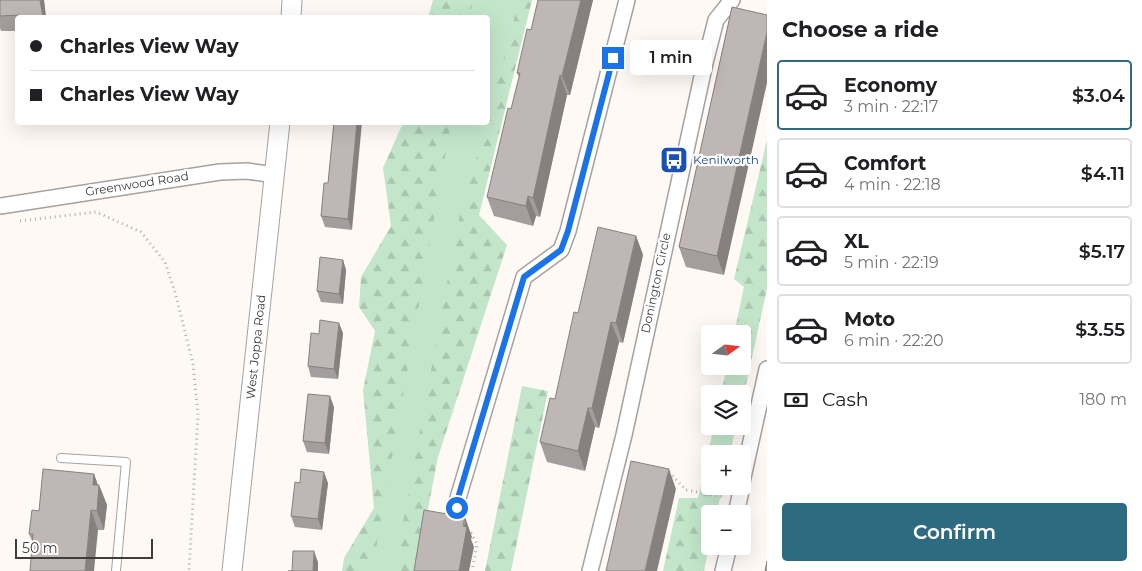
<!DOCTYPE html>
<html lang="en">
<head>
<meta charset="utf-8">
<style>
	:root { --surface:#fff; --page:#f6f6f6; --text:#202124; --muted:#757577; --line:#e0e0e0; --accent:#2c6b80 }
	body { margin:0; font-family:Montserrat,sans-serif; background:var(--page); color:var(--text); height:100vh; display:flex; flex-direction:column; font-size:19px; white-space:nowrap }
	* { box-sizing:border-box; margin:0 }
	p { font-size:16px; color:var(--muted) }
	.icon { flex:none; width:28px; height:28px; fill:none; stroke:currentColor; stroke-width:2; stroke-linecap:round; stroke-linejoin:round }
	.map { position:relative; flex:1; overflow:hidden }
	.drawer { display:flex; flex-direction:column; background:var(--surface); width:375px }
	.drawer>* { flex:none }
	.guide { position:absolute; left:15px; top:15px; width:475px; height:110px; border-radius:5px; box-shadow:0 5px 20px #0002; display:grid; align-content:center; height:110px; padding:0 15px; background:var(--surface) }
	.needle { width:32px; rotate:75deg }
	.controls { position:absolute; left:701px; top:325px; display:grid; gap:10px }
	.controls a { display:grid; place-items:center; width:50px; height:50px; border-radius:5px; background:var(--surface); box-shadow:0 5px 20px #0002; font-size:25px }
	.scale { position:absolute; left:15px; bottom:12px; width:138px; box-sizing:border-box; padding-left:5px; border:2px solid #3f3c3b; border-top:0; font-size:14px; line-height:18px; white-space:nowrap; color:#3f3c3b; -webkit-text-stroke:4px #fff; paint-order:stroke }
	.end { position:absolute; width:22px; height:22px; margin:-11px; border:6px solid #1a73e8; background:#fff; box-shadow:0 0 0 2px #fff }
	.from { border-radius:50% }
	.bubble { position:absolute; height:35px; border-radius:5px; background:var(--surface); box-shadow:0 5px 20px #0002; font-size:16px; font-weight:600; line-height:35px; text-align:center }
	.guide b { display:flex; align-items:center; gap:18px; height:48px; font-size:19px }
	.guide b+b { border-top:1px solid var(--line) }
	.guide i { width:12px; height:12px; background:var(--text) }
	ul { padding:0; list-style:none }
	li { display:flex; align-items:center; gap:15px; height:70px; margin:0 10px 8px; padding:0 5px; border:2px solid var(--line); border-radius:5px }
	li div { flex:1 }
	li b { display:block; font-size:19px }
	li em { font-style:normal; font-weight:600 }
	li.on { border-color:var(--accent) }
	li>.icon { width:45px; height:45px; stroke-width:1.5 }
	h2 { padding:0 15px; font-size:22px; line-height:60px }
	.pay { display:flex; align-items:center; gap:12px; height:55px; padding:0 15px; font-size:19px }
	.pay p { margin-inline-start:auto }
	.cta { display:flex; gap:10px; margin-top:auto; padding:10px 15px }
	.cta a { flex:1; height:58px; border-radius:5px; background:var(--accent); color:#fff; font-size:20px; font-weight:600; line-height:58px; text-align:center }
	main { display:flex; flex:1; min-height:0 }
	.map>svg:first-child { display:block }
</style>
</head>
<body>
<main>
<div class="map">
<svg width="767" height="571" viewBox="0 0 767 571">
	<defs>
		<pattern id="forest-firs" width="22" height="20" patternUnits="userSpaceOnUse" patternTransform="scale(1.25)"><rect width="22" height="20" fill="#c3e6cb"/><path d="M5 1l3.5 6h-7zM16 11l3.5 6h-7z" fill="#a9c6af"/></pattern>
	</defs>
	<rect width="100%" height="100%" fill="#fef9f5"/>
	<path fill="url(#forest-firs)" d="M433,0H532L479,215L507,245L438,457L416,571H342L344,558L374,508L363,390L375,331L359,307L361,277L391,226L383,168L403,123L488,122V18L428,17Z
		M767,140V289L743,398L742,394H721L727,366H742V334H734L744,287L734,279Z
		M522,386L548,391L511,571H485Z
		M714,426H736L730,454H710V486H723L716,514H710V542L704,571H663L679,498H698Z"/>
	<path fill="#c3e6cb" d="M473,0H519L488,116V18L470,17Z
		M451,123H486L459,219L394,571H372Z"/>
	<g fill="none" stroke-linecap="round" stroke-linejoin="round">
		<defs>
			<path id="service" d="M61,458L126,462L116,571"/>
			<path id="minor" d="M0,206L220,172L247,171L275,175
				M742,482L767,369
				M457,508L458,498L524,277L561,250L568,231L627,0
				M736,514L742,486
				M590,571L624,435L705,63L716,20L732,0
				M723,571L729,546"/>
			<path id="tertiary" d="M291,18L292,0
				M232,571L280,122"/>
		</defs>
		<use href="#service" stroke="#a8a29e" stroke-width="10"/>
		<use href="#minor" stroke="#a8a29e" stroke-width="18"/>
		<use href="#tertiary" stroke="#a8a29e" stroke-width="21"/>
		<path stroke="#b1adaa" stroke-width="3" stroke-dasharray="1 4" stroke-linecap="butt" d="M20,221L96,212L141,232L165,262L175,292L193,364L198,415L189,571
			M669,472L686,490L725,497
			M466,532L471,533L477,544L472,571"/>
		<use href="#service" stroke="#fff" stroke-width="8"/>
		<use href="#minor" stroke="#fff" stroke-width="15"/>
		<use href="#tertiary" stroke="#fff" stroke-width="19"/>
	</g>
	<path fill="#a49d9d" d="M0,0H44L46,18H18V31H1L0,28Z
		M538,0H593L570,95H567L540,217L536,216L533,226L494,216L487,197L511,109L519,77L517,73L531,30Z
		M732,7L724,275L686,267L679,247Z
		M334,122L352,230L325,227L321,216L328,183Z
		M636,236L643,255L623,343L619,342L599,428L595,427L585,471L547,462L540,442L555,399L578,313Z
		M343,260L346,270L343,304L321,302L317,291Z
		M343,333L338,379L311,377L308,366L319,334Z
		M334,407L329,454L307,452L303,441Z
		M94,474L98,485H99L107,505L104,530H98L33,543L29,534L39,511Z
		M300,483H328L322,530L295,527L291,516Z"/>
	<path fill="#86807f" d="M40,0H44L46,18H43V17Z
		M581,0H593L570,95L562,76Z
		M767,32V83L724,275L717,256Z
		M560,75L567,95L540,217L533,198Z
		M357,122H362L352,230L348,219Z
		M528,196L536,216L533,226L526,206Z
		M636,236L643,255L623,343L616,323Z
		M343,260L346,270L343,304L339,294Z
		M611,322L619,342L599,428L592,408Z
		M339,323L343,333L338,379L334,369Z
		M330,396L334,407L329,454L325,443Z
		M588,408L595,427L585,471L578,451Z
		M669,469L676,489L657,571H645Z
		M324,472L328,483L322,530L318,519Z
		M94,474L99,489V485L107,505L104,530L97,511L93,485Z
		M91,510L98,530L94,571H85Z
		M465,517L472,537L471,539L474,547L469,571H459Z
		M314,551L318,562V571H313Z"/>
	<path fill="#bfb7b6" stroke="#86807f" d="M0,0H40L43,17L38,18H20V15L0,16Z
		M538,0H581L562,76L560,75L533,198L528,196L526,206L487,197L508,108L511,109L520,73H517L527,29L531,30Z
		M732,7L767,15V32L717,256L679,247Z
		M334,122H357L348,219L321,216L324,183H328Z
		M598,227L636,236L616,323L611,322L592,408H588L578,451L540,442L550,398L555,399L574,312L578,313Z
		M320,257L343,260L339,294L317,291Z
		M320,320L339,323L334,369L308,366L311,333L319,334Z
		M308,394L330,396L325,443L303,441Z
		M631,461L669,469L645,571H606Z
		M43,469L94,474L93,485H99L97,511L91,510L85,571H30L33,534H29L32,510L39,511Z
		M301,469L324,472L318,519L291,516L295,482L300,483Z
		M424,510L465,517L463,526L467,527L459,571H414Z
		M293,551H314L313,571H288H292Z
		M767,561V571H765Z"/>
	<g fill="none" stroke-linecap="round" stroke-linejoin="round">
		<path stroke="#1a73e8" stroke-width="6" d="M457,508L458,498L524,277L561,250L568,231L613,58"/>
	</g>
	<defs>
		<symbol id="bus-square" viewBox="-11 -11 22 22"><rect x="-9" y="-9" width="18" height="18" rx="4" fill="#1a4fb4" stroke="#fff"/><path d="M-5-6H5V4H4V6H2V4H-2V6H-4V4H-5ZM-3.5-4V0h7V-4ZM-3.5 1.2v1.5H-2V1.2ZM2 1.2v1.5H3.5V1.2Z" fill="#fff"/></symbol>
	</defs>
	<g fill-rule="evenodd">
		<use href="#bus-square" x="658" y="144" width="32" height="32"/>
	</g>
	<g text-anchor="middle" stroke-width="4.5" stroke-linejoin="round" paint-order="stroke">
		<g font-size="12" fill="#164399" stroke="#fff" text-anchor="start">
			<text x="693" y="164">Kenilworth</text>
		</g>
		<g font-size="12" fill="#3f3c3b" stroke="#fff">
			<text transform="translate(137 184) rotate(-9)" y="4">Greenwood Road</text>
			<text transform="translate(656 283) rotate(-78)" y="4">Donington Circle</text>
			<text transform="translate(256 347) rotate(-84)" y="4">West Joppa Road</text>
		</g>
	</g>
</svg>
<div class="controls">
<a><svg class="needle" viewBox="-14 -14 28 28"><path d="M0-13l5 13h-10z" fill="#e53935"/><path d="M0 13l5-13h-10z" fill="#757577"/></svg></a>
<a><svg class="icon" aria-label="layers" viewBox="0 0 24 24"><path d="M12 4l9 5-9 5-9-5zM3 14l9 5 9-5"/></svg></a>
<a>+</a>
<a>−</a>
</div>
<div class="scale">50 m</div>
<i class="end from" style="left:457px;top:508px"></i>
<i class="end" style="left:613px;top:58px"></i>
<div class="bubble" style="left:630px;top:40px;width:82px">1 min</div>
<div class="guide">
<b><i class="from"></i>Charles View Way</b>
<b><i></i>Charles View Way</b>
</div>
</div>
<section class="drawer">
<h2>Choose a ride</h2>
<ul>
<li class="on"><svg class="icon" aria-label="car" viewBox="0 0 24 24"><path d="M5 17H2v-5l4-1 3-4h7l3 4 3 1v5h-3M9 17h6M6 11h13"/><circle cx="7" cy="17" r="2"/><circle cx="17" cy="17" r="2"/></svg><div><b>Economy</b><p>3 min · 22:17</p></div><em>$3.04</em></li>
<li><svg class="icon" aria-label="car" viewBox="0 0 24 24"><path d="M5 17H2v-5l4-1 3-4h7l3 4 3 1v5h-3M9 17h6M6 11h13"/><circle cx="7" cy="17" r="2"/><circle cx="17" cy="17" r="2"/></svg><div><b>Comfort</b><p>4 min · 22:18</p></div><em>$4.11</em></li>
<li><svg class="icon" aria-label="car" viewBox="0 0 24 24"><path d="M5 17H2v-5l4-1 3-4h7l3 4 3 1v5h-3M9 17h6M6 11h13"/><circle cx="7" cy="17" r="2"/><circle cx="17" cy="17" r="2"/></svg><div><b>XL</b><p>5 min · 22:19</p></div><em>$5.17</em></li>
<li><svg class="icon" aria-label="car" viewBox="0 0 24 24"><path d="M5 17H2v-5l4-1 3-4h7l3 4 3 1v5h-3M9 17h6M6 11h13"/><circle cx="7" cy="17" r="2"/><circle cx="17" cy="17" r="2"/></svg><div><b>Moto</b><p>6 min · 22:20</p></div><em>$3.55</em></li>
</ul>
<div class="pay"><svg class="icon" aria-label="cash" viewBox="0 0 24 24"><path d="M3 7h18v10H3z"/><circle cx="12" cy="12" r="2"/></svg>Cash<p>180 m</p></div>
<div class="cta"><a>Confirm</a></div>
</section>
</main>
</body>
</html>
